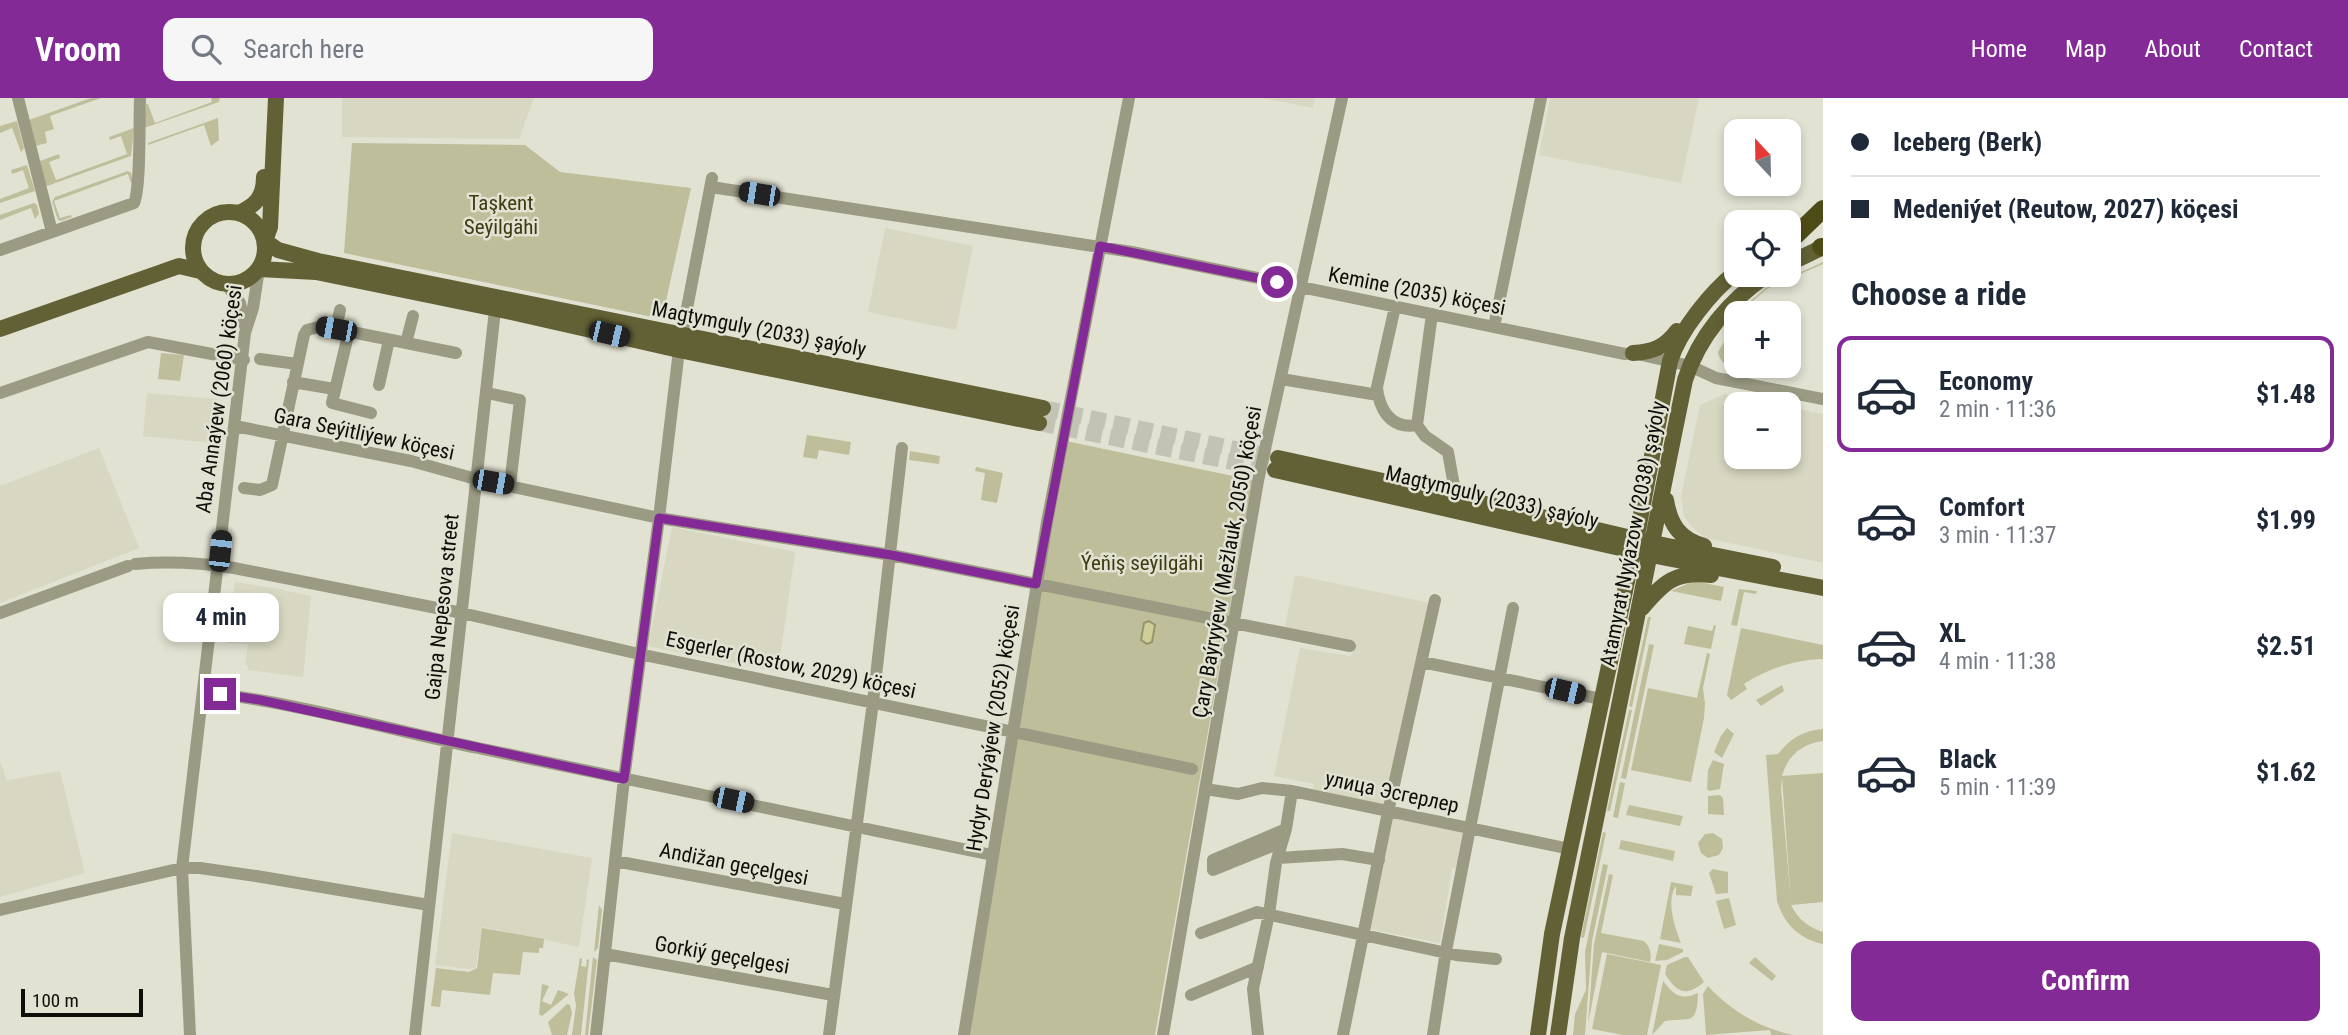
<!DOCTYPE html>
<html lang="en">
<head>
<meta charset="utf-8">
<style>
	:root { --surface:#fff; --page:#f6f6f7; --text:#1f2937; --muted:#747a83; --line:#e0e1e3; --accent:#842a97 }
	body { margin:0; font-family:"Roboto Condensed",sans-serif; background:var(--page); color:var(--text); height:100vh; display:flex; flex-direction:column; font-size:26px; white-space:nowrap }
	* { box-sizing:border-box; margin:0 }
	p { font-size:23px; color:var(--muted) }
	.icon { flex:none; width:38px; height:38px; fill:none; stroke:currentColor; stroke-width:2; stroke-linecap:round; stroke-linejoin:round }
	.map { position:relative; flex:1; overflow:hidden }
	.panel { display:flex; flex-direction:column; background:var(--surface); width:525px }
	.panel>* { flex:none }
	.hud { display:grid; align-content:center; height:154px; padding:0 28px; background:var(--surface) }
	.needle { width:46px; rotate:338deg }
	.fabs { position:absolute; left:1724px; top:21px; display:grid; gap:14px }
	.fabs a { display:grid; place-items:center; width:77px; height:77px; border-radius:14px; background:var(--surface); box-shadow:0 4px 10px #0003; font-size:35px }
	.scale { position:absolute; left:21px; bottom:18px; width:122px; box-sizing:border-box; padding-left:7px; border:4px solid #0e0e09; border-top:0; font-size:19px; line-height:24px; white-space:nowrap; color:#0e0e09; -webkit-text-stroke:5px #e2e2d3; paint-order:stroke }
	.end { position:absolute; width:32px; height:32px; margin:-16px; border:9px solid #842a97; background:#fff; box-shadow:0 0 0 4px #fff }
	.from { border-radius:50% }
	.bubble { position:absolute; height:49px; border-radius:14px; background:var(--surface); box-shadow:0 4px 10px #0003; font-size:23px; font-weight:700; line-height:49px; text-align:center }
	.car { position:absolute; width:21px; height:42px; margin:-21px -10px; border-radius:9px; box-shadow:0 0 5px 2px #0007; background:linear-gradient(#222 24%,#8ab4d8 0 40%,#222 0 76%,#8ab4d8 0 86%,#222 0) }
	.hud b { display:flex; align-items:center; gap:24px; height:66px; font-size:26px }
	.hud b+b { border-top:2px solid var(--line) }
	.hud i { width:18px; height:18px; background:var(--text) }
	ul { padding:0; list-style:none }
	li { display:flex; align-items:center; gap:21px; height:116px; margin:0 14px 10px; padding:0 14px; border:4px solid transparent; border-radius:14px }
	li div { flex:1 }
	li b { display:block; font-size:26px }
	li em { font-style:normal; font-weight:700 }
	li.selected { border-color:var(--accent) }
	li>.icon { width:63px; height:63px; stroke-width:1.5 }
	h2 { padding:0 28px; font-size:32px; line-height:84px }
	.action { display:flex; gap:14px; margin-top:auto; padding:14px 28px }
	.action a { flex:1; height:80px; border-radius:14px; background:var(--accent); color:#fff; font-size:28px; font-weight:700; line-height:80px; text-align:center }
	header { display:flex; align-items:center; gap:42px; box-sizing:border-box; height:98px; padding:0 35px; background:var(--accent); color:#fff }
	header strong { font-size:33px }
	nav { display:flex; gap:38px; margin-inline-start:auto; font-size:24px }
	.search { width:490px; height:63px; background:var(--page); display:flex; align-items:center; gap:18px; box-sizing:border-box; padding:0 24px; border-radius:14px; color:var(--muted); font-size:26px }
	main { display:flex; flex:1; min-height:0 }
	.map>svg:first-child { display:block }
</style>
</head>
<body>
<header>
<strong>Vroom</strong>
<div class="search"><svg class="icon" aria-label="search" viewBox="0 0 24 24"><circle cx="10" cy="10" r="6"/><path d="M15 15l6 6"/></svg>Search here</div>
<nav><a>Home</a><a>Map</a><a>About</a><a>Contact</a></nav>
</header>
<main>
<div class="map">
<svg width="1823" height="937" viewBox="0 0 1823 937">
	<rect width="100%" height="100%" fill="#e2e2d3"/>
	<path fill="#d8d7c1" d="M342,0H534L519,41L342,39Z
		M1262,0H1315L1313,10Z
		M1550,0H1699L1681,85L1539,57Z
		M885,130L973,148L956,232L868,214Z
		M147,295L217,301L213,345L143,338Z
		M1725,296L1777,306H1736V359H1788L1789,309L1823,316V465L1706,440L1693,430L1684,419L1681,398L1700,307Z
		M99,350L139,450L0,505V388Z
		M672,429L795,454L778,574L648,548Z
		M1295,477L1430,505L1387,707L1313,694L1314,686L1274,678L1300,550L1351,558L1357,545L1285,529Z
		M235,484L273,490L311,498L303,579L248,572V568L245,567L248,546L227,545Z
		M0,663L7,682L60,673L85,775L0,799Z
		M1391,719L1464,732L1458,771L1452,770L1440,845L1369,831Z
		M452,735L592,760L579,849L482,829L476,869L470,871L435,867Z"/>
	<path fill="#bebe9b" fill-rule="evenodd" d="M91,0H101L50,18L54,31L45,34L47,45L35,48L29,22Z
		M211,0H220L219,4L144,30L146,6H148L155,25L212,4Z
		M218,20L219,42L211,48L204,27L148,47V45Z
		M17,23L24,50L21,54L12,30L0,35V28Z
		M134,30L131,58L47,88L45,87L40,63L59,56L60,60L49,64L56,82L127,56L121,38L110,42L109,39Z
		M352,45L525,47L560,74L691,90L662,221L344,155Z
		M27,67L35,93L0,105V101L29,90L23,72L12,76L11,72Z
		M128,73L131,75L133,84L131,85L128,76L54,103L60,120L71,117L72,119L61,123L58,122L52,104L55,99Z
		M34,105L37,107L39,116L35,121L31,110L0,122V117Z
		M1823,164V166L1767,191L1739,215H1736L1766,190Z
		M1736,224V268H1744L1743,272C1730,269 1721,268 1718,254Z
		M161,255L184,257L180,283L158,281Z
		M807,337L851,344L849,357L819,352L817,361L803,359Z
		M1066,343L1252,382L1155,937H968Z
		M910,353L940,358L939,366L909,362Z
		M976,369L1003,375L997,405L981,402L985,375L975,373Z
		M1694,483L1724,489L1721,503L1671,493Z
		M1739,491L1757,493L1756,496L1744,494L1737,528L1731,527Z
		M1648,519H1651L1632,609L1629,608Z
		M1714,527H1716L1711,551L1684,546L1688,528L1712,533Z
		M1741,530L1823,547V561C1794,562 1769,570 1744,586L1747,591L1731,602L1727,597Z
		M1649,546L1654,547L1626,681L1621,680Z
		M1707,555L1710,556L1703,590L1705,606L1704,620L1691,684L1631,672L1648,590L1697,600Z
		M1782,587L1784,593L1761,608L1756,602Z
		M1629,612H1632L1610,713H1607Z
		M1727,630L1734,636L1722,660L1714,654L1721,638Z
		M1823,631V643C1802,646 1788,657 1782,678L1823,675V804L1791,807C1798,821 1808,829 1823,834V846C1799,841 1784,826 1777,803L1766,657L1778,656C1789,641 1804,632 1823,631ZM1782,680L1791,804L1781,690Z
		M1713,662L1724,666L1720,691L1709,693L1707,691L1708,672Z
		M1620,684L1625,685L1618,720L1613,719Z
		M1720,697L1723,700L1724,717L1708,716V698Z
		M1629,707L1683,718L1680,728L1626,717Z
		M1603,734L1606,735L1584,840L1581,839Z
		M1713,735L1722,741L1723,750L1719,757L1708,760L1701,755L1698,745L1705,736Z
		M1621,742L1675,753L1673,763L1619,751Z
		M1603,766L1608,767L1592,843L1585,937H1573L1575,916L1586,892L1585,854Z
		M1713,771L1728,774V795L1716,796L1709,775Z
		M1609,776L1613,777L1601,835L1644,843C1650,849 1652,855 1650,864L1602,854L1588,926L1594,846Z
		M1671,784L1693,788L1691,798L1676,797V788C1666,801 1674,828 1681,845L1660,841Z
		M1729,800L1736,827L1724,831L1716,803Z
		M599,807L602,812L598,850L594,854Z
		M482,830L544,841L543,850H539V855L523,854L520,877L493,875L490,897L442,892L440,909L431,908L436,870L469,874L477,870Z
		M1659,846L1683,851V854L1667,862L1655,863Z
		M1607,856L1661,867L1647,937H1623L1592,931Z
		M593,859L597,862L588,937H585Z
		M1685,859H1688L1704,884C1685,900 1677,894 1665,876L1667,867Z
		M1755,859L1776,878L1772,883L1749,865Z
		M580,860L582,861L581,868L586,869L587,861L589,862L581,937H572L576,908L574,895Z
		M1663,883C1674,897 1681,903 1698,895C1697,929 1690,919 1665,923L1652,937Z
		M542,886L549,888L542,903L551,907L558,892L569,896L542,918L539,916Z
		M1708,888C1731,913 1760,930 1793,937H1771L1770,932L1706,937L1703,896Z
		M567,906L570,907L572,915L567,937H552L548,924Z"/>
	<path fill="#cfce96" stroke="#95946c" stroke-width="2" d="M1149,523L1155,527L1152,544L1147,546L1141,542L1144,525Z"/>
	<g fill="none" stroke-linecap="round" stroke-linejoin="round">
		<path stroke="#c2c2b5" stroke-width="16" stroke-dasharray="16 8" stroke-linecap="butt" d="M1043,310L1278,360
			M1039,325L1273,372"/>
		<path stroke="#9b9b84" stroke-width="12" d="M711,89L1132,154L1625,256L1633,255L1690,268L1716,280L1823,301
			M52,134L134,105C141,90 139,21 140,0
			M0,152L52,134L18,0
			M226,186L240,205L245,228
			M1432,216L1417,327L1425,338L1448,354L1456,399
			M1494,229L1541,0
			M336,231L340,212
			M349,233L332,305L371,315
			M406,245L413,218
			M260,261L297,266
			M1281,281L1378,297L1377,289L1395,209
			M293,284L334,291
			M379,287L389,242
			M0,295L148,244L244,262
			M487,295L520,302L510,387
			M1378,297C1383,318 1395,331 1417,327
			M235,328L411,363L476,381L659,420L891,457L1350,548
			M244,390L260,392L272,387L304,237L307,232L322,228L456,255
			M135,466C168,463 202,465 234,470L462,515L639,556L1192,671
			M0,515L128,468
			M1422,564L1601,601
			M203,594C295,604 387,631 478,650C649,686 821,721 992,757
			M1205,691L1238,696L1262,690L1292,693L1570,751
			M1282,744L1213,772V762L1286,731
			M1278,760L1342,756L1379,762
			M615,763L845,806
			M0,812L182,770H200L256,778L429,807
			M1201,835L1257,814L1456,857L1496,861
			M605,856L833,897
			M1191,897L1258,869
			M190,937L182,770L245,235L253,210L259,171
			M415,937L495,212
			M596,937L624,681L659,420L679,252L712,80
			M829,937L873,604L902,350
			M964,937L1047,424L1129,0
			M1163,937L1258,383L1342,0
			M1258,937L1253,891L1269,816L1276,765L1286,731L1292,693
			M1343,937L1388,714L1435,502
			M1433,937L1446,853L1513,510"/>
		<path stroke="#626135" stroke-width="16" d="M276,0L270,129L265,143L278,152L318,163L1043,310
			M193 150a36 36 0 1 1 72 0a36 36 0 1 1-72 0Z
			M239,115C256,107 264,99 264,79
			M1788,166L1823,149
			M259,171L316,174L511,214L679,252L1039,325
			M0,231L179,168L200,173
			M1633,255C1653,254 1665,249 1677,233
			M1278,360L1456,399L1653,445L1773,469
			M1275,372L1651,457L1823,490
			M1666,402C1670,426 1679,441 1704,448
			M1642,510C1664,484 1675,473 1711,477
			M1538,937L1552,836L1639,427L1670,263C1680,232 1711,194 1736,174
			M1558,937L1572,840L1685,282C1699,238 1730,202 1767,177"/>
		<path stroke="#4e4c16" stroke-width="18" d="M1793,140L1823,111
			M1821,149H1823"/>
	</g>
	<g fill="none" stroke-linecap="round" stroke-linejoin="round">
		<path stroke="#842a97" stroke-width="9" d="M220,596L260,602L624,681L659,420L891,457L1036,486L1100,148L1277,184"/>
	</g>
	<g text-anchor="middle" stroke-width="5" stroke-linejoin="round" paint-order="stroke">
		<g font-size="21" fill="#3d3b10" stroke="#e2e2d3">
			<text x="501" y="112">Taşkent<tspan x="501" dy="24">Seýilgähi</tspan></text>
			<text x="1142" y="472">Ýeňiş seýilgähi</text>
		</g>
		<g font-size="21" fill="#0e0e09" stroke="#e2e2d3">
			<text transform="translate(1417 193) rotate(11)" y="7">Kemine (2035) köçesi</text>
			<text transform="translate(759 231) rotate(11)" y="7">Magtymguly (2033) şaýoly</text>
			<text transform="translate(219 301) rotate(-82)" y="7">Aba Annaýew (2060) köçesi</text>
			<text transform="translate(364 336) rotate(12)" y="7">Gara Seýitliýew köçesi</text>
			<text transform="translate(1492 399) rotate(13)" y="7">Magtymguly (2033) şaýoly</text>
			<text transform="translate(1633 436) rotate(-79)" y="7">Atamyrat Nyýazow (2038) şaýoly</text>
			<text transform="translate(1227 464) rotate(-80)" y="7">Çary Baýryýew (Mežlauk, 2050) köçesi</text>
			<text transform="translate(442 509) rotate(-84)" y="7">Gaipa Nepesova street</text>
			<text transform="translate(791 567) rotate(12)" y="7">Esgerler (Rostow, 2029) köçesi</text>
			<text transform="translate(993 630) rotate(-81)" y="7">Hydyr Derýaýew (2052) köçesi</text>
			<text transform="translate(1392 694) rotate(12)" y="7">улица Эсгерлер</text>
			<text transform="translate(734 766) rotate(11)" y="7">Andižan geçelgesi</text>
			<text transform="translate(722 857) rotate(10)" y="7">Gorkiý geçelgesi</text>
		</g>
	</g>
</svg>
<div class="fabs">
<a><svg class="needle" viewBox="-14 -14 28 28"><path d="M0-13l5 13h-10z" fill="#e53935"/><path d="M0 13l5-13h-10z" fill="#747a83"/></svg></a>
<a><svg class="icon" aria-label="locate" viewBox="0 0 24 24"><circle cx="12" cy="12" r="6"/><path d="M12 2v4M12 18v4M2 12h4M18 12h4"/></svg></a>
<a>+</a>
<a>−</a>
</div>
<div class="scale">100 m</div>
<i class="end from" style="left:1277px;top:184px"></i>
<i class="end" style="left:220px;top:596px"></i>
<div class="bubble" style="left:163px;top:495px;width:116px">4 min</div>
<i class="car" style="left:759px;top:96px;rotate:279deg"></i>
<i class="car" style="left:336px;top:231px;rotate:281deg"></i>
<i class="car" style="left:609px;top:236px;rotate:103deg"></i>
<i class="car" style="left:493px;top:384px;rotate:100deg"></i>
<i class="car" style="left:220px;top:453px;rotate:6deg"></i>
<i class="car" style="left:1565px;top:593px;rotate:103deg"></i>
<i class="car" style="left:733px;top:702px;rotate:102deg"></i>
</div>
<section class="panel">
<div class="hud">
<b><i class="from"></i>Iceberg (Berk)</b>
<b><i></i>Medeniýet (Reutow, 2027) köçesi</b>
</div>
<h2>Choose a ride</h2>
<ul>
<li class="selected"><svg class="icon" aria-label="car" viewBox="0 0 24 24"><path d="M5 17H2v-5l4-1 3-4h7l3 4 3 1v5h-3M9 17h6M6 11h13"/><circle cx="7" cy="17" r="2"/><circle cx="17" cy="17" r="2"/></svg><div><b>Economy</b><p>2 min · 11:36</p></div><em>$1.48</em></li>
<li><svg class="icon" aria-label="car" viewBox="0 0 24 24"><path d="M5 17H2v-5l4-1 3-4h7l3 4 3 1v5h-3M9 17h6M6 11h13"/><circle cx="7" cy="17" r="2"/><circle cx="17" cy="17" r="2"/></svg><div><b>Comfort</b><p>3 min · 11:37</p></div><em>$1.99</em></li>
<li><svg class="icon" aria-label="car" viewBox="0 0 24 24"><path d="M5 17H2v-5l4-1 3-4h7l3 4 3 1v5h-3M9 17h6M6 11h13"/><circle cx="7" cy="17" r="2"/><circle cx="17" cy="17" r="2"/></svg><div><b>XL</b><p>4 min · 11:38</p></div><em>$2.51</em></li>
<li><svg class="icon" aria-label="car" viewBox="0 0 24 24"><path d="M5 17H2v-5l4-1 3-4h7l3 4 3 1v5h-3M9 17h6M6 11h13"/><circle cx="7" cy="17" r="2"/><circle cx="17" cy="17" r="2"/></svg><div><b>Black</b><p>5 min · 11:39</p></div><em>$1.62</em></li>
</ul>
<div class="action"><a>Confirm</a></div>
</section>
</main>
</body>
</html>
